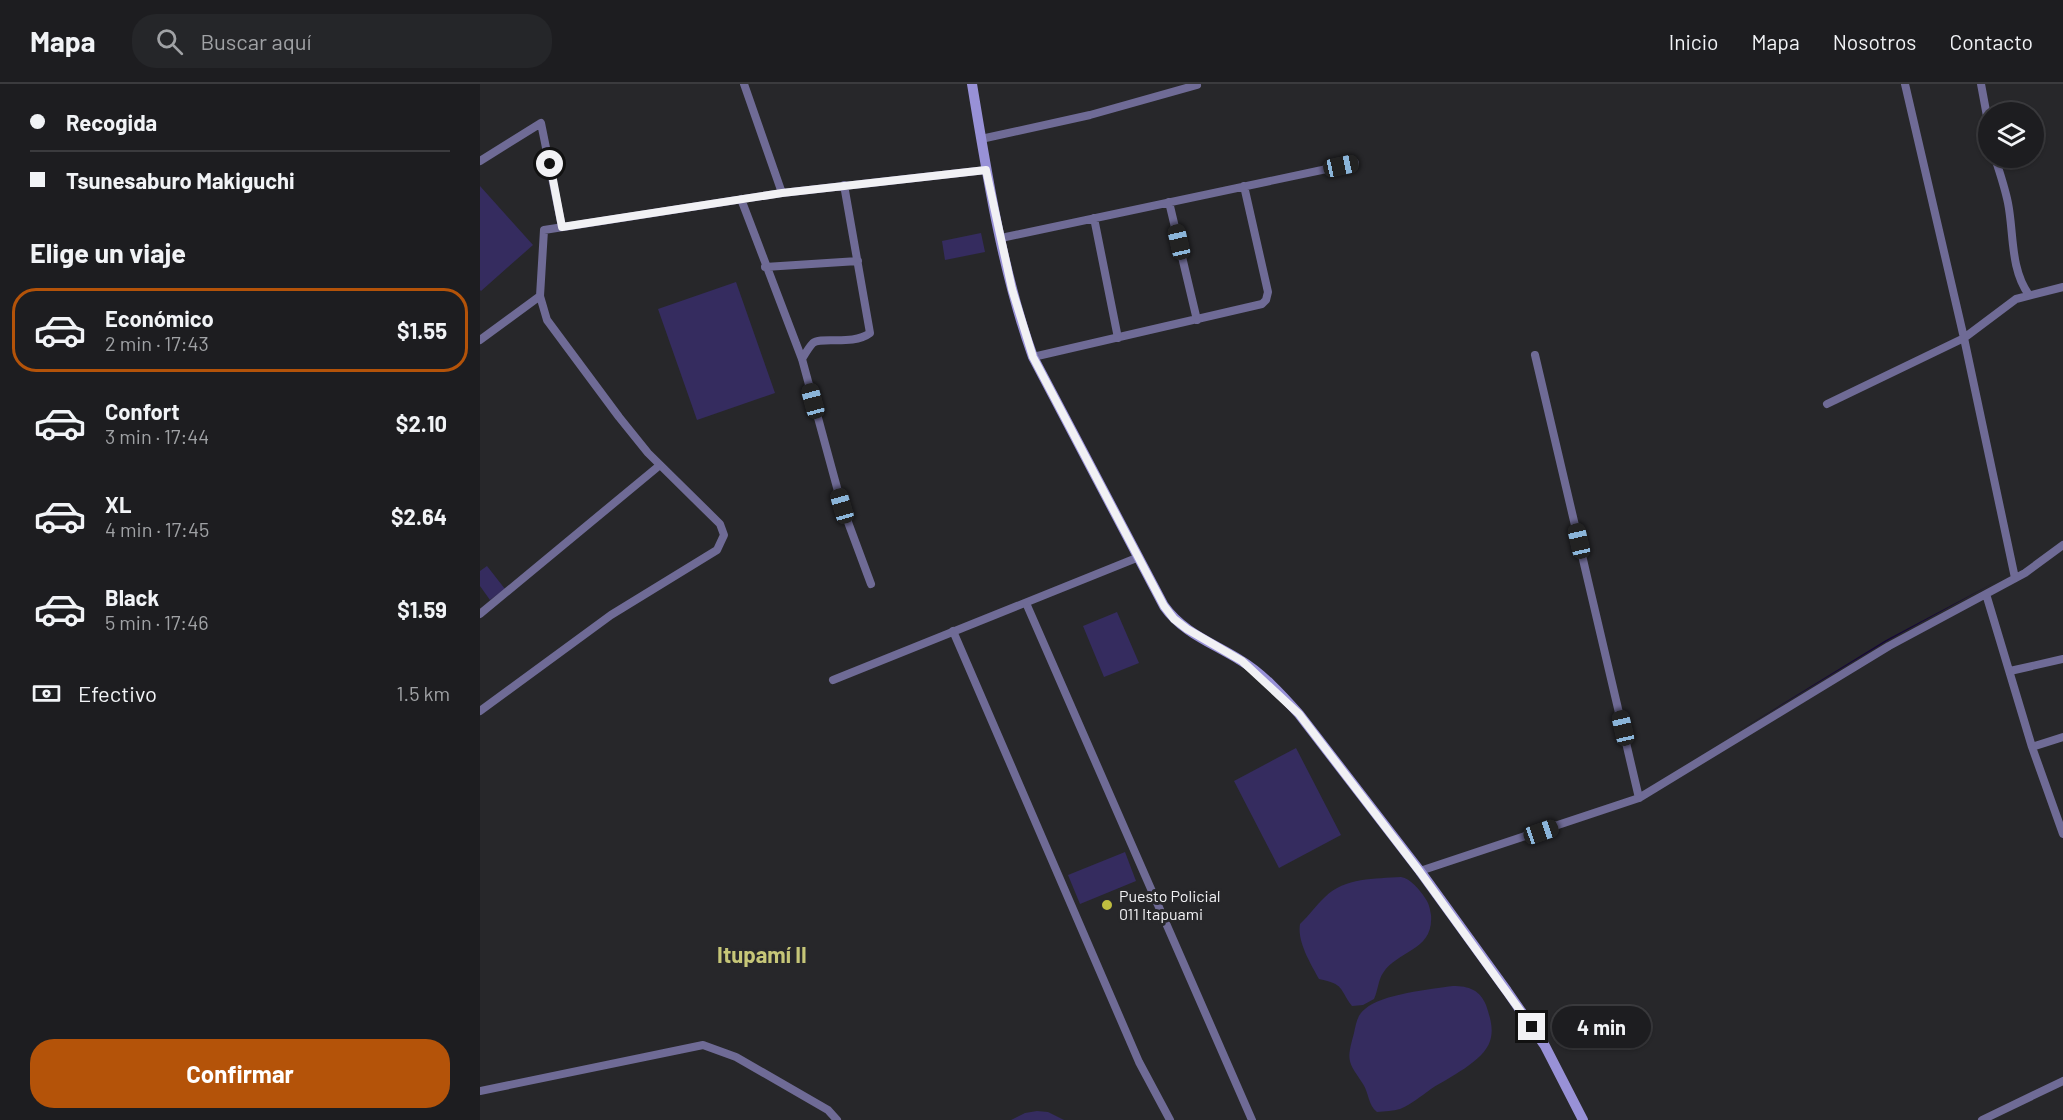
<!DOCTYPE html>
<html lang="es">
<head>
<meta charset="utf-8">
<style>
	:root { --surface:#1d1d20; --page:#252629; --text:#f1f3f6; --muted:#a0a2a5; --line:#3b3b3e; --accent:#b45309 }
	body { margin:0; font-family:Barlow,sans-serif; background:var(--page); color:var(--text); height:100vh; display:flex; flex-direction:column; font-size:22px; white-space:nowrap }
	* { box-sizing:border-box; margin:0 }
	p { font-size:20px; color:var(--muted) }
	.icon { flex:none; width:33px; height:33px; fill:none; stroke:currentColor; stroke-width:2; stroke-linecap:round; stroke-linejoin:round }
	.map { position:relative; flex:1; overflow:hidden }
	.details { display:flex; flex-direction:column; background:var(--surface); width:480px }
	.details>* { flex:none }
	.banner { display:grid; align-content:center; height:132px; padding:0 30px; background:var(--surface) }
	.buttons { position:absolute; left:1498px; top:18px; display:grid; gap:12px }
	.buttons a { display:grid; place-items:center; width:66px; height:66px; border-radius:50%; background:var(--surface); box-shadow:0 2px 4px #0004,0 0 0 2px var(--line); font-size:30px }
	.end { position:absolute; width:27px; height:27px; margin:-14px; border:8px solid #f1f1f4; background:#111; box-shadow:0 0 0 3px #111 }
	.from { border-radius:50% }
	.bubble { position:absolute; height:42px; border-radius:21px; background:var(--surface); box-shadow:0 2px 4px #0004,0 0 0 2px var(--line); font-size:20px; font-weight:700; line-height:42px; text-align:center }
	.car { position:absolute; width:18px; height:36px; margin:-18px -9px; border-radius:8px; box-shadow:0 0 4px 2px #0007; background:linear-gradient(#222 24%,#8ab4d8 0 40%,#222 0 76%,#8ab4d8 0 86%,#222 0) }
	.banner b { display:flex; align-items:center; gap:21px; height:57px; font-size:22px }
	.banner b+b { border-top:2px solid var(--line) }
	.banner i { width:15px; height:15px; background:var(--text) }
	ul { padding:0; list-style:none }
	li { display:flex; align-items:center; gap:18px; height:84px; margin:0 12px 9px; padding:0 18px; border:3px solid transparent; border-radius:24px }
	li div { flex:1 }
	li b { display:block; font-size:22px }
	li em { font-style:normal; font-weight:700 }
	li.on { border-color:var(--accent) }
	li>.icon { width:54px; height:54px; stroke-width:1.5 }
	h2 { padding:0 30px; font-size:27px; line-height:72px }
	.pay { display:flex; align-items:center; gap:15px; height:66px; padding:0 30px; font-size:22px }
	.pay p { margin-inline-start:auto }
	.action { display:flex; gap:12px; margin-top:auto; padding:12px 30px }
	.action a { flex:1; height:69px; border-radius:24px; background:var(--accent); color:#fff; font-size:24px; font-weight:700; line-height:69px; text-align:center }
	header { display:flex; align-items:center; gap:36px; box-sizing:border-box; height:84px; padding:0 30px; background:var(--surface); border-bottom:2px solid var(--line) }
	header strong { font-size:28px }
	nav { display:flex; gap:33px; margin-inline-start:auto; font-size:21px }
	.search { width:420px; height:54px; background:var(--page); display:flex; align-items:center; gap:15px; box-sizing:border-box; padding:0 21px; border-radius:24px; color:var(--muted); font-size:22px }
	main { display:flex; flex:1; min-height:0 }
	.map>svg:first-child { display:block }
</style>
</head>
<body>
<header>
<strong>Mapa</strong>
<div class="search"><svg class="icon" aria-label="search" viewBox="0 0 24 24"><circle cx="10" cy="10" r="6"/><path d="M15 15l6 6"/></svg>Buscar aquí</div>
<nav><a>Inicio</a><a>Mapa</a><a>Nosotros</a><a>Contacto</a></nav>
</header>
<main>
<section class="details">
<div class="banner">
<b><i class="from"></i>Recogida</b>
<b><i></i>Tsunesaburo Makiguchi</b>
</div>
<h2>Elige un viaje</h2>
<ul>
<li class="on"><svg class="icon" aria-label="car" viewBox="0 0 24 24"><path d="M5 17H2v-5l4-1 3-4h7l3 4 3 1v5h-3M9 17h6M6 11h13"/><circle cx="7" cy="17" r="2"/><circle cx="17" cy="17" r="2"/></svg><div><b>Económico</b><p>2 min · 17:43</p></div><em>$1.55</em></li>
<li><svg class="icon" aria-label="car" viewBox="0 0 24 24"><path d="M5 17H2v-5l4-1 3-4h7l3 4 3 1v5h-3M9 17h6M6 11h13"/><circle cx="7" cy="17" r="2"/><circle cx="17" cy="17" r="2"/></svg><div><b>Confort</b><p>3 min · 17:44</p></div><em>$2.10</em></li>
<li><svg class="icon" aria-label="car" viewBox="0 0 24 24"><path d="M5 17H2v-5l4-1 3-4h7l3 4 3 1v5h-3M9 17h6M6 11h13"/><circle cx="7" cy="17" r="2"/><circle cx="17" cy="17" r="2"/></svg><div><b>XL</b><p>4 min · 17:45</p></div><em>$2.64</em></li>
<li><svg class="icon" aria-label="car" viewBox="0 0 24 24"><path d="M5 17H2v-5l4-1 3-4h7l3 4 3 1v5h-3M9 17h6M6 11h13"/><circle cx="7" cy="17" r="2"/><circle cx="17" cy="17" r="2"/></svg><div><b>Black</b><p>5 min · 17:46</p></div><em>$1.59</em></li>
</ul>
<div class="pay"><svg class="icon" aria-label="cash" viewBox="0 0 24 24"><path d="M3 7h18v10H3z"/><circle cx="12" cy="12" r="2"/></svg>Efectivo<p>1.5 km</p></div>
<div class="action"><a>Confirmar</a></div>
</section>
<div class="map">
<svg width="1583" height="1036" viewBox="0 0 1583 1036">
	<rect width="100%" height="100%" fill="#27272a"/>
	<path fill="#352c5f" d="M0,102L53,161L1,207L0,206Z
		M501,149L505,168L465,176L462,157Z
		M256,198L295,309L217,336L178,225Z
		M7,482L25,505L10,516L0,502V487Z
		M637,528L659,579L624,593L603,542Z
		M816,664L861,751L799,784L754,697Z
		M645,768L656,797L600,820L588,791Z
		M921,793C931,795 939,805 945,814C949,819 950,825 951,831C954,867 918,866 903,889C898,896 898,907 894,915L883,921L872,922C858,903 865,901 839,895C831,880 817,858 820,840C829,832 836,821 845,813C865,793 895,795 921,793Z
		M973,902C989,902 1000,906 1006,921C1010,933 1014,945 1010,957C1004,977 968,994 951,1005C941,1012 932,1020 920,1025C913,1027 905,1027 897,1028C888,1021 889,1009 883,1000C868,977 866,978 874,949C876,940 877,931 885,925C902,910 951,905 973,902Z
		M557,1027L568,1028L584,1036H531L545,1029Z"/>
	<path fill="#150638" d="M1519,496L1407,557L1252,651L1406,556Z"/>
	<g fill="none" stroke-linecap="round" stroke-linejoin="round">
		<path stroke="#6f6b96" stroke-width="8" d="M264,0L302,109
			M1425,0L1484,254L1535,494
			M1501,0L1509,43
			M501,55L610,31L717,1
			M1515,74C1520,89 1525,104 1528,119C1534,149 1530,185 1549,211
			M0,77L61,39L82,143
			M261,115L322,275L362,422L391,500
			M689,118L717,236
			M614,134L638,254
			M521,154L875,79
			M285,183L378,177
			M0,256L60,212
			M1055,271L1159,714
			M553,273L782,220L786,216L788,208L764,102
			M322,275C325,270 329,263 333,259C341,252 373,262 390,249L364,101
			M1347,320L1484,254L1536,215L1583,203
			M1506,510L1552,663L1583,750
			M546,519L772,1036
			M0,530L180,381
			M473,547L659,978L690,1036
			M1530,587L1583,575
			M353,596L659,473
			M0,627L131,531L237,466L244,451L240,440L168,369L139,333L67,236L60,212L64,146L302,109L506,86
			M1552,663L1583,653
			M940,787L1159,714L1409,562L1545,489L1583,461
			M0,1007L223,961L256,973L348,1026L357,1036
			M1502,1036L1583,997"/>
		<path stroke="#9891d7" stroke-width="10" d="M492,0C507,90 522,187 553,273L684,522C703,549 733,559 760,576C782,589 802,611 819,630L940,787L1027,907L1065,962L1103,1036"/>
	</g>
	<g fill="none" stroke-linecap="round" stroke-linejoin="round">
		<path stroke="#f1f1f4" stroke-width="8" d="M70,80L82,143L302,109L506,86L532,205L553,273L684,522L694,535L707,545L762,577L819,630L940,788L1052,943"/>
	</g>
	<circle fill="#c0be40" stroke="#27272a" stroke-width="2" cx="627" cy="821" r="6"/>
	<g text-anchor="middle" stroke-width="6" stroke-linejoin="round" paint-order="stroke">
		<g font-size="16" fill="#f1f1f4" stroke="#27272a" text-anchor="start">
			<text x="639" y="818">Puesto Policial<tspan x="639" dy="18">011 Itapuami</tspan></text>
		</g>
		<g font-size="22" font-weight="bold" fill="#c6c678" stroke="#27272a">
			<text x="282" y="879">Itupamí II</text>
		</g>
	</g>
</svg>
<div class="buttons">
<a><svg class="icon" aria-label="layers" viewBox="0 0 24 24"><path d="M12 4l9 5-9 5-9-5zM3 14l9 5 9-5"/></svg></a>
</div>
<i class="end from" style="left:70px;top:80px"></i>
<i class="end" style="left:1052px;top:943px"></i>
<div class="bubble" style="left:1072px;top:922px;width:99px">4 min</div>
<i class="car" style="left:861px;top:82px;rotate:78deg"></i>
<i class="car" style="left:699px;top:158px;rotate:347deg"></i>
<i class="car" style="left:333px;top:317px;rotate:345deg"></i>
<i class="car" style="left:362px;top:422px;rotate:344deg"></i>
<i class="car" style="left:1099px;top:457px;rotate:347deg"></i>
<i class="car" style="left:1143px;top:644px;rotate:347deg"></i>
<i class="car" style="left:1061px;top:748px;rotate:71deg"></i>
</div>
</main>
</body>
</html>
